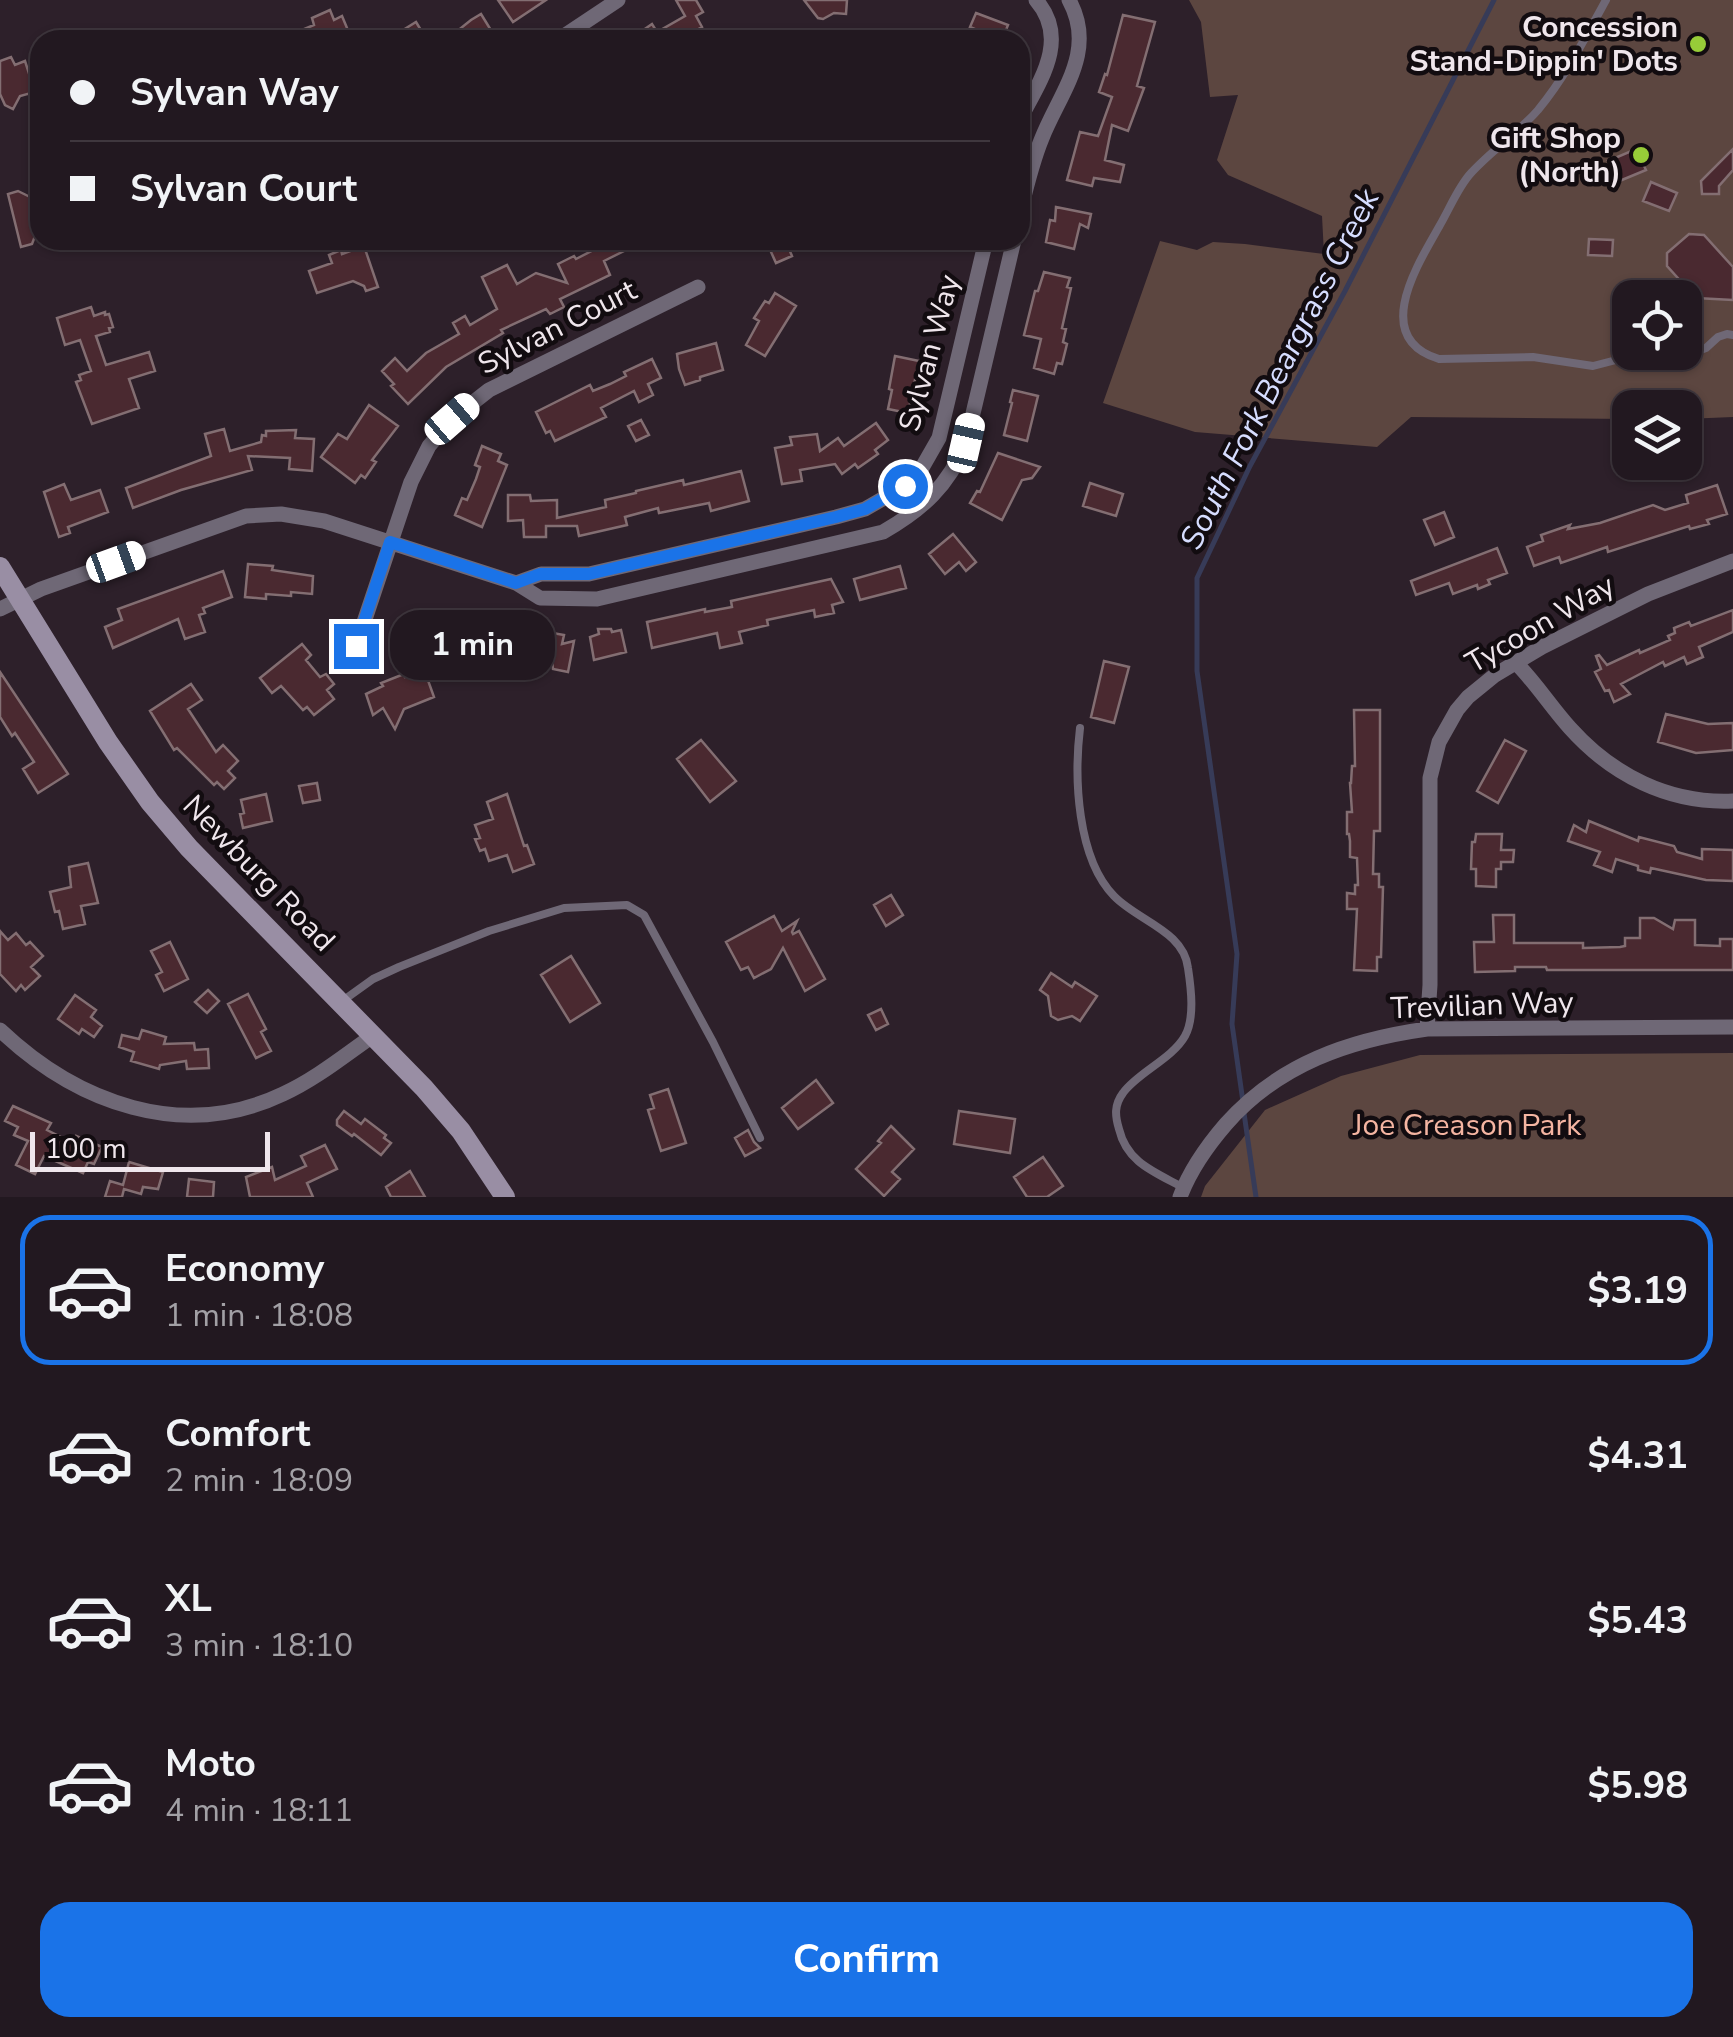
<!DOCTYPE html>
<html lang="en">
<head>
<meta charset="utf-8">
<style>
	:root { --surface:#221820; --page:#2a2129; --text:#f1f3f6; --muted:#a2a0a5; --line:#3f373e; --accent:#1a73e8 }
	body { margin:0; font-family:"Nunito Sans",sans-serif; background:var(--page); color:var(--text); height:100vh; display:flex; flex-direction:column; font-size:38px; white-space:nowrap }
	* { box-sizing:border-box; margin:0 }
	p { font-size:32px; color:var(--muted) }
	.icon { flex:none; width:55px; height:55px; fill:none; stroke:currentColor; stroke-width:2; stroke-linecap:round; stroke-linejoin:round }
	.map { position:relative; height:1197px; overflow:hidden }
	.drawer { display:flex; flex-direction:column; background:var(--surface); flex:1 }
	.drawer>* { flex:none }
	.top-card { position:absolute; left:30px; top:30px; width:1000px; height:220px; border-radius:30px; box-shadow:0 2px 8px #0004,0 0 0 2px var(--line); display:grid; align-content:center; height:220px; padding:0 40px; background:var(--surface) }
	.buttons { position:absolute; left:1612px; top:280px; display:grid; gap:20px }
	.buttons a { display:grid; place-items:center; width:90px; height:90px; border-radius:20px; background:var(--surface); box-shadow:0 2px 8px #0004,0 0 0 2px var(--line); font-size:50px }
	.scale { position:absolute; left:30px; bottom:25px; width:240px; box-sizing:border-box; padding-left:10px; border:5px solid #efe6ec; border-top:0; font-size:28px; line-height:35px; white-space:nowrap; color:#efe6ec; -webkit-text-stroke:8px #120c10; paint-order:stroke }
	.end { position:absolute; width:45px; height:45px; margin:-22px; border:12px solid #1a73e8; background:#fff; box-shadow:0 0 0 5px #fff }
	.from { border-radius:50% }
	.bubble { position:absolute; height:70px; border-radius:30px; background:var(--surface); box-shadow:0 2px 8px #0004,0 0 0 2px var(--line); font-size:32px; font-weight:700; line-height:70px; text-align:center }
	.car { position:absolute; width:30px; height:60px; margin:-30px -15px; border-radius:12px; box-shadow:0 0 8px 2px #0007; background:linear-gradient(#fff 24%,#345 0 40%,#fff 0 76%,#345 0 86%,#fff 0) }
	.top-card b { display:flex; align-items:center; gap:35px; height:95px; font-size:38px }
	.top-card b+b { border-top:2px solid var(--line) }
	.top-card i { width:25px; height:25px; background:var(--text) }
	ul { padding:18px 0 0; list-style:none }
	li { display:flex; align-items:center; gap:30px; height:150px; margin:0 20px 15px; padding:0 20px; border:5px solid transparent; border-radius:30px }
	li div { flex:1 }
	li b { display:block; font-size:38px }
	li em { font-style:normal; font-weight:700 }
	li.on { border-color:var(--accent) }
	li>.icon { width:90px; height:90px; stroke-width:1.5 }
	.primary-button { display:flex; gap:20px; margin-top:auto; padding:20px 40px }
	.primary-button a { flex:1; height:115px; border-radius:30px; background:var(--accent); color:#fff; font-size:40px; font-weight:700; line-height:115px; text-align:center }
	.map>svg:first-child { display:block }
</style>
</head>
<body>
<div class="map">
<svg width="1733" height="1197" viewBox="0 0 1733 1197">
	<rect width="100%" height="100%" fill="#2d202a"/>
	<path fill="#5c4640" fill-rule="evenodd" d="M1189,0H1733V417L1685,419V408H1630V419L1411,417L1377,447L1195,432L1103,403L1160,241L1197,250L1213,242L1245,244L1324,254L1322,216L1228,175L1217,160L1238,95L1210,97L1201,22ZM1630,298H1685V352H1630Z
		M1733,1053V1197H1201L1205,1186L1265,1110L1341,1076L1420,1055Z"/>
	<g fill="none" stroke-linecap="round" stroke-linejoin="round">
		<path stroke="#373b58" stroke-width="5" d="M1243,1102L1232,1024L1237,954L1197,671V578L1250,466L1345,291L1494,0
			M1244,1113L1256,1197"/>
	</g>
	<path fill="#4a2930" stroke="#836e72" stroke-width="2.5" d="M498,0H546L513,22Z
		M676,0H696L703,12L696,16L702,27L695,31L700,40H644L646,39L642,31L652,24L657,32L685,16Z
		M804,0H847L846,14L834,13L823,19L818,18Z
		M330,10L334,20L342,16L352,40H278L314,25L312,18Z
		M976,13L1008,25L1002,40H973L977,30L970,27Z
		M481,14L497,40H446L471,20Z
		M1123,15L1155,22L1137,86L1144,88L1128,131L1112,125L1105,160L1124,165L1120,182L1094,178L1092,186L1067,180L1080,132L1098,136L1112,97L1099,92L1105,74L1107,75Z
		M416,22L427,40H387Z
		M11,57L15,65L25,61L35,92L20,96L13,109L5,105L0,94V61Z
		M1636,149L1646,170L1617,182L1608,161Z
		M1733,149V170L1719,186V194H1702L1701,181Z
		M1651,182L1677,193L1669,211L1643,201Z
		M18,191L40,202V235L35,236L32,244L21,247L8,194Z
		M1056,207L1091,214L1088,228L1080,224L1074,249L1046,242L1050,220L1055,221Z
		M1689,234L1704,235L1733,267V300L1696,298L1667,266V253Z
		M1589,239L1613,240L1612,256L1588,255Z
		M613,240H646L604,261L610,275L560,299L564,307L550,314L546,309L501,330L503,333L446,367L408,404L391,386L394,384L382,371L395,358L407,371L426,353L459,334L453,323L465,316L470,325L497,309L482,277L507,265L517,284L536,273L567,283L558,264L574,256L576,259Z
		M776,240H785L792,256L776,263L767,243Z
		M364,246L378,287L366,291L364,286L353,281L317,293L309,271L332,263L329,255L341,250L342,254Z
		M1044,272L1070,278L1067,287L1071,288L1062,328L1066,329L1063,342L1067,344L1062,364L1057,363L1054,374L1034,368L1041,339L1024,335L1035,291H1038Z
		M775,293L796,306L765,356L746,345L759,321L754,318L765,301L769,303Z
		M91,307L94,316L105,312V315L109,314L113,327L109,328L110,332L96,336L106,365L149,352L155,371L129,379L139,408L92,424L76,382L81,380L79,375L91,371L80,340L65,345L57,318Z
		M716,343L723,370L700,377V380L685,385L679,369L677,354Z
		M895,356L919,361L908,413L888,409L892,390L889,389Z
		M652,359L661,378L648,384L653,395L639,402L634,391L601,408L606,417L555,441L550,431L546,433L536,412L590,385L593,391L610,384L626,376L624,372Z
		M1013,390L1038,396L1027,441L1004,435L1012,403L1010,402Z
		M369,405L398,426L372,460L376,462L365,478L361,475L355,483L321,457L338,434L347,439Z
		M641,420L649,435L636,441L628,426Z
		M876,423L888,440L875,450L878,454L858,468L855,464L842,474L835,464L800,470L802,481L782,484L775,448L792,445L790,437L817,434L820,451L838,438L844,446Z
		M224,429L230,451L261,442L262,435L266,436V431L296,430L295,438L314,439L312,471L289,469L290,458L248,456L252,470L181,490L133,508L126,488L211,456L205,434Z
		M482,446L501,454L498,461L507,465L482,527L455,515L462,498L467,500L476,479L480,467L475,465Z
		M998,453L1040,467L1032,478L1022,480L1002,520L970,503L977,491L980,492Z
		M741,471L749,501L711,511L709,503L659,513L658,508L625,517L627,525L579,536L577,526H546V537H524L523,520L508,521V495H530L531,501L557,500V518L606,507L605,500L636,493V491L683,480L684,485Z
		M1090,483L1123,494L1116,516L1083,506Z
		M64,484L71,500L100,490L108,512L68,527L70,533L59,537L44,492Z
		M1717,485L1727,514L1707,520L1709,524L1690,529L1689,526L1608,552L1607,547L1561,563L1559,557L1534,566L1527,547L1543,541L1541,535L1570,525L1568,529L1600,523L1653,505L1665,510L1688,503L1686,495Z
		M1444,512L1454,537L1435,545L1424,520Z
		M953,534L976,562L966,571L959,562L945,574L929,554Z
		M1497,548L1507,573L1488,580L1490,584L1478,589L1477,585L1453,594L1449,583L1416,595L1411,581Z
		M248,564L273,566L272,570L313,576L312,594L291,592V596L266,594V599L245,597Z
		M900,566L906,588L860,600L854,579Z
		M223,571L232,597L203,608L205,613L199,615L205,632L185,639L178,619L113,648L105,627L122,620L118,609Z
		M831,579L843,602L832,605L834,613L815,617L814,610L767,620L768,625L739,632L742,643L720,648L717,633L652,648L647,622L705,609V612L732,607L731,601Z
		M1733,610V632L1699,647L1703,657L1687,664L1684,657L1665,666L1663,662L1621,684L1630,694L1614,702L1609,690L1605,691L1595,672L1601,669L1596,656L1599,655L1607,665L1639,650L1640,653L1670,640L1668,636L1675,633L1674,628L1689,622L1691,626Z
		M467,613L488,630L463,662L466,664L460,675L435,655Z
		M598,629H611L612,632L621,630L626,652L594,660L590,637L599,634Z
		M541,631L564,635L562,644L574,641L568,672L553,669L552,660L518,654L521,635L539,639Z
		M302,644L311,655L306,660L320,677L326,674L334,684L327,690L334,699L314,715L307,707L303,710L281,686L272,693L260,678Z
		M1104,661L1129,667L1114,723L1091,717Z
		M0,672L68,774L38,793L23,769L34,762L15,733L12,736L0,717Z
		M425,672L434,697L404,709L395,729L383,708L373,715L366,694L383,686L381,683L404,674L405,677Z
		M191,684L202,700L188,709L216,752L223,745L238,761L228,771L235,778L224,789L217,782L214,785L177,748L174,750L150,711Z
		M1354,710H1380V831H1374L1373,874H1379V887H1383L1381,957H1377V971L1354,970L1357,909H1347V893L1355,894V885H1358L1357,858L1350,857V841L1349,834H1347V812H1352L1350,783H1351L1352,766H1355Z
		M1666,714L1708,724L1733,723V750L1696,753L1658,742Z
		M701,740L736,781L710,802L677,759Z
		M1505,740L1526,751L1498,803L1477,791Z
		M317,783L320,800L303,803L299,786Z
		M266,794L272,821L243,828L240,814L244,813L241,800Z
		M507,794L524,846L527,845L534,864L513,872L507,855L489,861L485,849L480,851L475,839L480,838L475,825L493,819L487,802Z
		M1589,821L1638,841L1639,837L1674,846L1677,852L1702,859V849L1733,850V881L1706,880L1651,868L1650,873L1638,870V866L1616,859L1612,872L1594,865L1600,852L1568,841L1574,825L1586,832Z
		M1476,834H1502L1501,850H1514L1513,862H1501V869H1496V887L1476,886V869H1471L1472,842H1475Z
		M88,863L98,903L81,906L85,924L63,929L59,911L55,912L50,892L71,887L69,867Z
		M891,895L903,915L886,926L874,905Z
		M1493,915H1514V943H1583V948L1620,947L1625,946V938H1640V918H1654L1673,929L1675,920H1695V945L1720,946V939H1733V970H1547L1546,967H1515V971L1475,972L1474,942H1494Z
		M774,916L782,931L797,921L792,932L793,934L799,931L825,979L805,991L783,948L771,969L754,978L748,967L741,970L726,942Z
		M0,931L8,940L16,933L26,945L30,942L43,956L31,967L40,976L25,990L21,985L16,991L0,974Z
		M170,942L188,979L164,991L156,975L162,972L151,951Z
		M571,956L600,1003L570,1022L541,975Z
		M1051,973L1072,987L1075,982L1097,996L1080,1021L1072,1016L1058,1020L1051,1016L1048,996L1040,990Z
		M208,990L219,1001L207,1013L195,1002Z
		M248,994L266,1029L261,1032L271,1051L256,1058L228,1004Z
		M75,995L96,1010L91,1017L102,1026L94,1037L82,1029L79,1034L58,1019Z
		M881,1009L888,1024L876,1030L868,1015Z
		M142,1030L166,1037L164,1044L194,1043L195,1050L208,1049L209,1068L187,1069L186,1061L160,1065L159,1069L131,1061L134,1052L119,1047L122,1035L139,1039Z
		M816,1080L833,1103L798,1129L782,1108Z
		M668,1089L686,1143L661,1151L648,1110L654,1108L650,1095Z
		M13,1106L51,1123L47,1130L73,1143L76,1136L102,1147L94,1164L88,1162L83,1173L44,1156L35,1174L16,1165L28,1141L14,1135L18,1127L5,1121Z
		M344,1111L361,1124L365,1119L386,1135L384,1138L391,1143L381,1155L354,1134L352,1136L337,1125V1120Z
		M959,1111L1015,1119L1010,1153L954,1144Z
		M891,1126L914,1149L892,1172L900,1179L884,1196L856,1169L881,1143L878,1141Z
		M748,1130L754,1142L760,1148L745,1156L735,1138Z
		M325,1145L337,1169L307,1183L313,1197H250L246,1177L272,1167L275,1180L306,1166L301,1156Z
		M1043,1157L1063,1186L1047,1197H1027L1014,1177Z
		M129,1162L163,1172L158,1189L143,1187L141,1194L124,1189L122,1197H105L110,1181L123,1185Z
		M410,1171L425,1197H391L386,1187Z
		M189,1179L214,1182L213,1197H187Z"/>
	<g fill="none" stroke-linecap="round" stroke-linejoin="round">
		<path stroke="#6f6876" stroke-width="8" d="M1606,0C1585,38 1566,76 1538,110C1518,133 1492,150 1471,173C1458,187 1450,208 1440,225C1418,264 1370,338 1439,359L1533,357L1593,366L1620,359L1687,355L1706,348L1718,337L1727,334L1733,335
			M1080,728C1074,778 1077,858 1114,896C1138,921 1184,931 1188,968C1191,988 1195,1018 1185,1036C1172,1059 1137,1073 1123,1093C1114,1105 1115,1116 1119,1129C1127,1163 1155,1172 1184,1188
			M341,1002L373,979L399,967L489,931L564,908L627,905L644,915L713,1042L760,1138"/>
		<path stroke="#6f6876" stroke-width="15" d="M558,40L618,0
			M1020,119C1040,81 1070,39 1036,0
			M1020,213C1026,188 1032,162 1042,138C1061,91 1097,51 1069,0
			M516,583L541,574H589L836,517L865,509L905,486L919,473L939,438L986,240
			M0,609L41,589L246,516L281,514L324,521L516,583L540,598L597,599L883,532C923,509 948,486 966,443L1014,240
			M356,646L411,482L429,446L452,419L489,390L698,287
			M1516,663C1536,683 1551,707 1570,728C1612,775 1669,804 1733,801
			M1427,1029L1430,985V778L1439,742L1457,710L1468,697L1495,675L1542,647L1648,594L1733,561
			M0,1030C77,1103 182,1142 283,1094C316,1079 345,1055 374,1035
			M1180,1197C1190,1170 1207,1146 1226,1124C1279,1064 1349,1040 1427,1029L1733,1027"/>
		<path stroke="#998ea4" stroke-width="20" d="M0,567L108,742L150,802L189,848L424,1088L461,1131L505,1197"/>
	</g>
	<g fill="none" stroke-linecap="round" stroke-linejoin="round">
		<path stroke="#1a73e8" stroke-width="12" d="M356,646L390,542L516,583L540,574H589L836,517L865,509L905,486"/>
	</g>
	<g fill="#97cc38" stroke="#120c10" stroke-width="4">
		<circle cx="1698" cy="44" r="10"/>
		<circle cx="1641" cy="155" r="10"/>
	</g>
	<g text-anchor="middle" stroke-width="9" stroke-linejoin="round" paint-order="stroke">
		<g font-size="30" font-weight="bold" fill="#efe6ec" stroke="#120c10" text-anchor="end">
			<text x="1678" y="37">Concession<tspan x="1678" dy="34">Stand-Dippin' Dots</tspan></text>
			<text x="1621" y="148">Gift Shop<tspan x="1621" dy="34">(North)</tspan></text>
		</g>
		<g font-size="30" fill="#efe6ec" stroke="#120c10">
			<text transform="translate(557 327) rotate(-27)" y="10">Sylvan Court</text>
			<text transform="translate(929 353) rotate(-75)" y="10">Sylvan Way</text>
			<text transform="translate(1540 624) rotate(-30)" y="10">Tycoon Way</text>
			<text transform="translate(259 873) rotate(46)" y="10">Newburg Road</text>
			<text transform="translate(1482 1005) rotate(-2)" y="10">Trevilian Way</text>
		</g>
		<g font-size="30" fill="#f5b5a2" stroke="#120c10">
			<text x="1467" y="1135">Joe Creason Park</text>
		</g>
		<g font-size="32" font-style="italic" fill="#d6ddff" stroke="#120c10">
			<text transform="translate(1279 369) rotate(-63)" y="11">South Fork Beargrass Creek</text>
		</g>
	</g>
</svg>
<div class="buttons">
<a><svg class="icon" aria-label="locate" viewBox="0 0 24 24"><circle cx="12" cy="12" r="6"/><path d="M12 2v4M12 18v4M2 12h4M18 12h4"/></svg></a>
<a><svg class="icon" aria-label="layers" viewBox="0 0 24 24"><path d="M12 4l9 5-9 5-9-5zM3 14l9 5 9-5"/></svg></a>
</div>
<div class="scale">100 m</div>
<i class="end from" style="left:905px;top:486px"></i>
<i class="end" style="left:356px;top:646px"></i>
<div class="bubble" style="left:390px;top:610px;width:165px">1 min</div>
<i class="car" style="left:452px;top:419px;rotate:49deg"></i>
<i class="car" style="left:966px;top:443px;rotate:13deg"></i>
<i class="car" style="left:116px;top:562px;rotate:70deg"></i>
<div class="top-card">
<b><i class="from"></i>Sylvan Way</b>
<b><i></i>Sylvan Court</b>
</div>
</div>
<section class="drawer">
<ul>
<li class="on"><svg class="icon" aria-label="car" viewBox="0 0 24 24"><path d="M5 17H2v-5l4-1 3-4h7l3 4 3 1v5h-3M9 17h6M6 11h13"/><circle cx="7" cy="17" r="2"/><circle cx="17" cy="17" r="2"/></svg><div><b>Economy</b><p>1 min · 18:08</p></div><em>$3.19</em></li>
<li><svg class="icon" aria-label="car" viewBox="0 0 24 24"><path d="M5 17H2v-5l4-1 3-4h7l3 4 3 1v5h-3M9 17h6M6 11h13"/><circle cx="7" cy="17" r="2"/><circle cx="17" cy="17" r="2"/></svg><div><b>Comfort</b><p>2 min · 18:09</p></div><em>$4.31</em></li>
<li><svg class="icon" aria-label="car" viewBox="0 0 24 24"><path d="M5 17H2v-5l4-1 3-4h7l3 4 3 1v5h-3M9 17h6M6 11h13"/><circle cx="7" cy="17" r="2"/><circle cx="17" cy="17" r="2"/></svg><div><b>XL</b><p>3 min · 18:10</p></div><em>$5.43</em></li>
<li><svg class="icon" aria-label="car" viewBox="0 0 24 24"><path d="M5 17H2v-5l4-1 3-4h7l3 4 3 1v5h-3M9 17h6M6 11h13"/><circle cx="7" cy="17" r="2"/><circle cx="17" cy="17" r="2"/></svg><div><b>Moto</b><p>4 min · 18:11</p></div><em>$5.98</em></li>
</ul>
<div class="primary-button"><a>Confirm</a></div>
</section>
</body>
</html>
